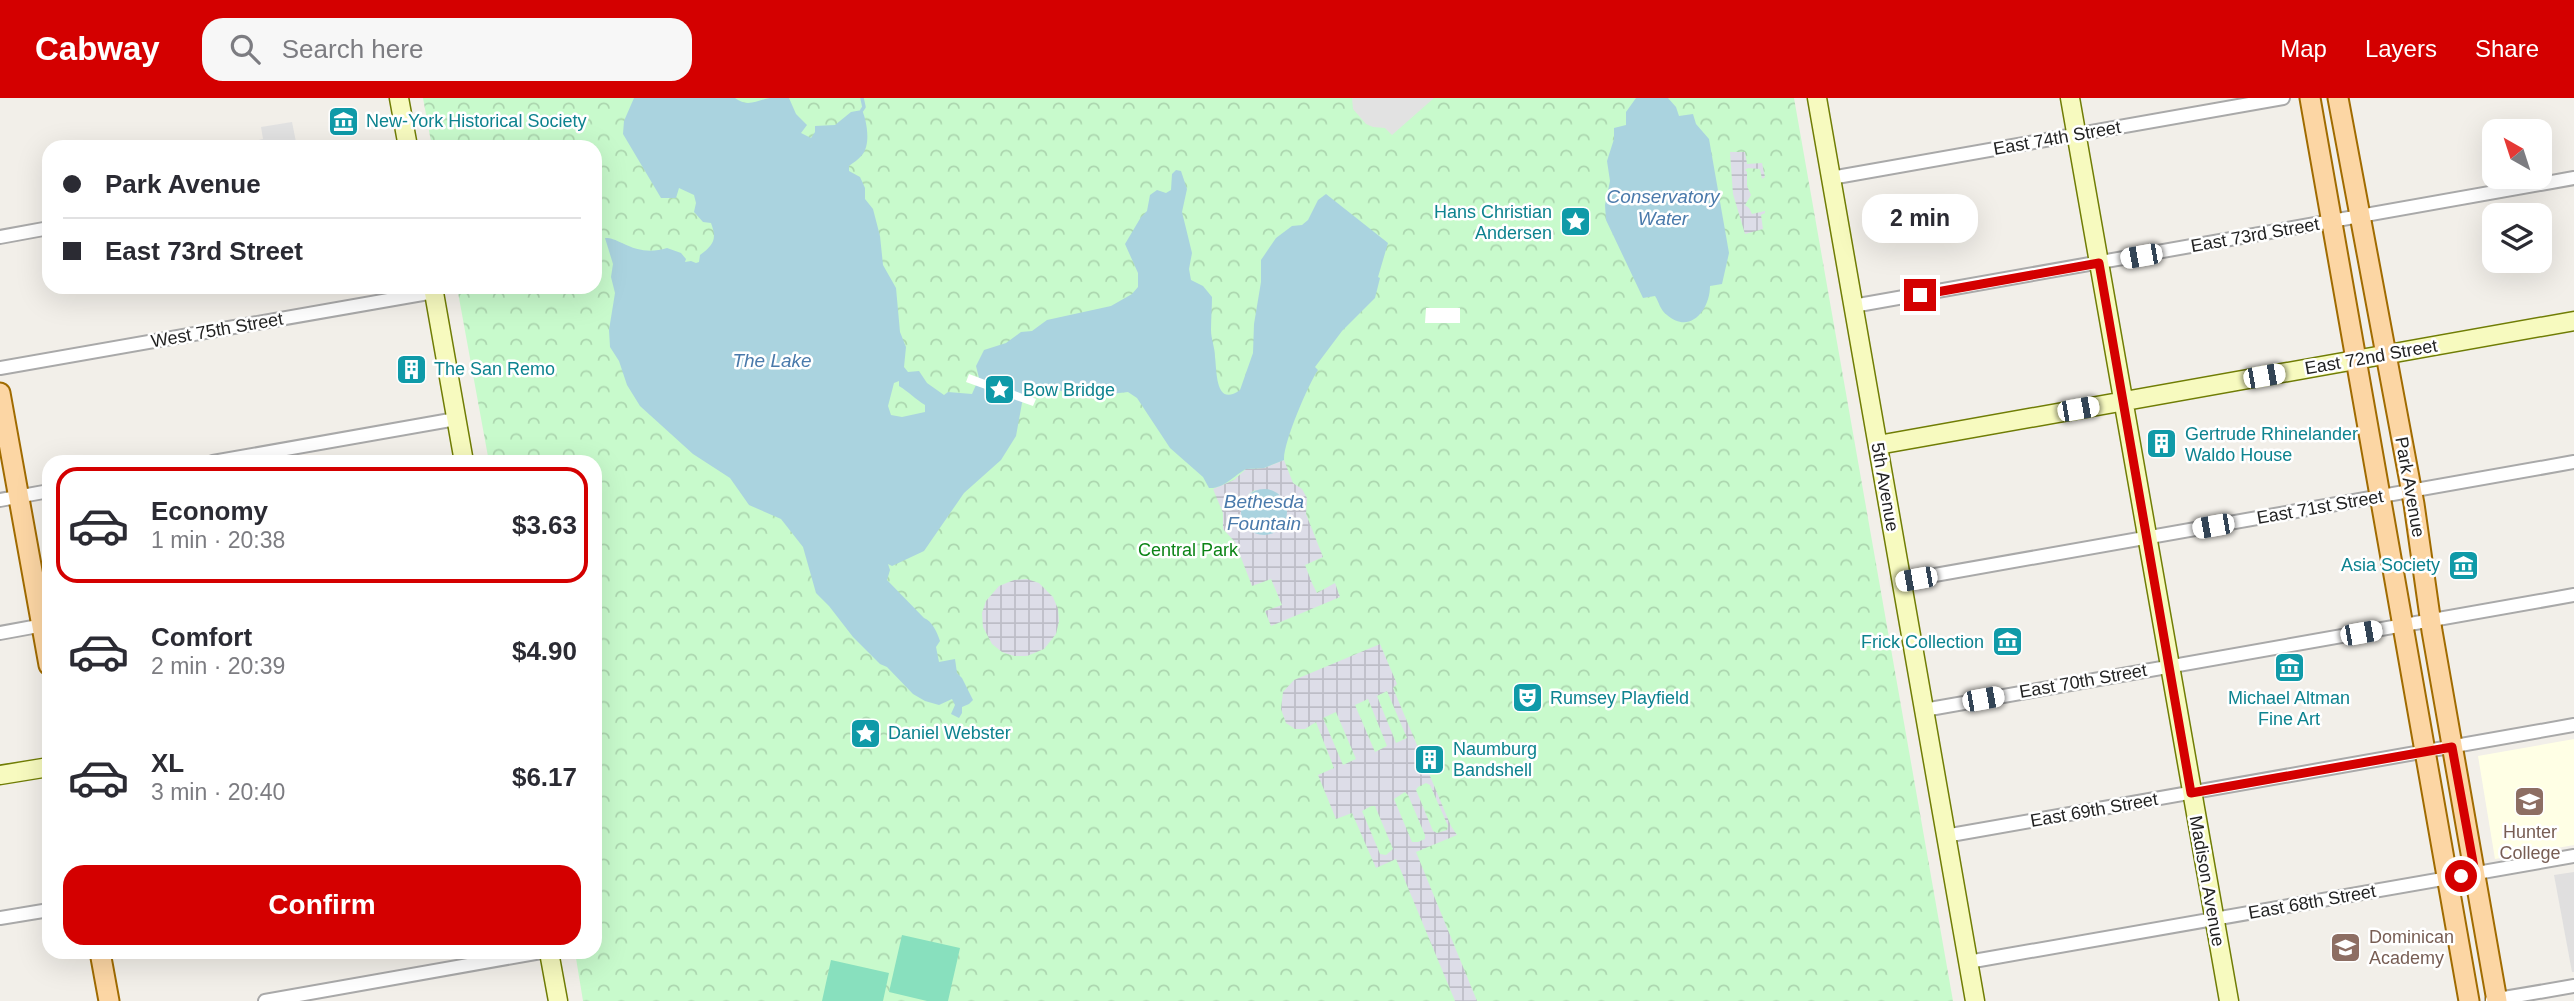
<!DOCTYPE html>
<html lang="en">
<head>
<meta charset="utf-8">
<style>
	:root { --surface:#fff; --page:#f7f7f7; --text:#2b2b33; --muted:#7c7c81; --line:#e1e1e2; --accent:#d40000 }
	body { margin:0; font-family:Arial,sans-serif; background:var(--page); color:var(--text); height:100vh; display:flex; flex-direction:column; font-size:26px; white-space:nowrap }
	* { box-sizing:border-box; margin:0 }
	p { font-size:23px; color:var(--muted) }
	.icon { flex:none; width:38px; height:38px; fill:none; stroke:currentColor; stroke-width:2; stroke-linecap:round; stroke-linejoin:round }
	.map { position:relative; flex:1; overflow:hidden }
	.drawer { position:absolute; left:42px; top:357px; width:560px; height:504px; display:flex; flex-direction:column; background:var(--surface); border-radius:21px; box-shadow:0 7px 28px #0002 }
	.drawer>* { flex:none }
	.guide { position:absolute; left:42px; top:42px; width:560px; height:154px; border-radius:21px; box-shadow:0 7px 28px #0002; display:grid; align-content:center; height:154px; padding:0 21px; background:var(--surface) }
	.needle { width:46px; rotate:321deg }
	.controls { position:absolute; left:2482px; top:21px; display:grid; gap:14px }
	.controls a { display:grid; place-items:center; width:70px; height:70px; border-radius:14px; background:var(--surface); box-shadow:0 7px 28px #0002; font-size:35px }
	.end { position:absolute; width:32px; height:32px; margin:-16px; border:9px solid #d40000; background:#fff; box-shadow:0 0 0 4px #fff }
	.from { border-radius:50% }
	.bubble { position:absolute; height:49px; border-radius:21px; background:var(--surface); box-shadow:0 7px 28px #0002; font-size:23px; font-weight:700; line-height:49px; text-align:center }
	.car { position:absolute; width:21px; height:42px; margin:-21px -10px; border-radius:9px; box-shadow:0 0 5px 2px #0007; background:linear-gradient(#fff 24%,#345 0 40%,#fff 0 76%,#345 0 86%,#fff 0) }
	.guide b { display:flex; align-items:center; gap:24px; height:66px; font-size:26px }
	.guide b+b { border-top:2px solid var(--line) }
	.guide i { width:18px; height:18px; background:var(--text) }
	ul { padding:12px 0 0; list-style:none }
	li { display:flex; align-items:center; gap:21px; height:116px; margin:0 14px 10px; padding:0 7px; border:4px solid transparent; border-radius:21px }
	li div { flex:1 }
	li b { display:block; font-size:26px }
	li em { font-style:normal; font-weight:700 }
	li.current { border-color:var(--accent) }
	li>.icon { width:63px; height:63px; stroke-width:1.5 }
	.button { display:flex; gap:14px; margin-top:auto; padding:14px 21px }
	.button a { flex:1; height:80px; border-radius:21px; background:var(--accent); color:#fff; font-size:28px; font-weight:700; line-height:80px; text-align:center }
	header { display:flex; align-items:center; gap:42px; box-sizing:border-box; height:98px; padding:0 35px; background:var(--accent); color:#fff }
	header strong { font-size:33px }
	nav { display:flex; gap:38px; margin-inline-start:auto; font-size:24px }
	.search { width:490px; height:63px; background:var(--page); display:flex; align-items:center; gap:18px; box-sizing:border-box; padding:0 24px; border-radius:21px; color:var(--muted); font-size:26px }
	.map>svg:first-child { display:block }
</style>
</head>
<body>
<header>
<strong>Cabway</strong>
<div class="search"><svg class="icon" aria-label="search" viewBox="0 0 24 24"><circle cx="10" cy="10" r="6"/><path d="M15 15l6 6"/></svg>Search here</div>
<nav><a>Map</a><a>Layers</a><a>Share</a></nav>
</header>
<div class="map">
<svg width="2574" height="903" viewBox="0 0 2574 903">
	<defs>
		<pattern id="park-crowns" width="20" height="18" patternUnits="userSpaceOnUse" patternTransform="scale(1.75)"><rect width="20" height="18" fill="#c8facc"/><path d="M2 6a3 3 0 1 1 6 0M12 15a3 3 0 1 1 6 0" fill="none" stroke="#acd6af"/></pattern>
		<pattern id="plaza-grid" width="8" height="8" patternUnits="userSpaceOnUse" patternTransform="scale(1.75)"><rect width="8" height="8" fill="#dddde8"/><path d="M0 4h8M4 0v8" fill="none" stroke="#bdbdc7"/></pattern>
	</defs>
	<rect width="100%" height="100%" fill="#f2efe9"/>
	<path fill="#e0dfdf" d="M2574,774V874H2572L2554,777Z"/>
	<path fill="#ffffe5" d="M2574,641V747L2495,761L2478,658Z"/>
	<path fill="url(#park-crowns)" d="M423,0H1794L1953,903H583L575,854H595V364H489L457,189H595V49H432Z"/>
	<path fill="#88e0be" d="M902,837L960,850L948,903H927L889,894Z
		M831,862L889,875L883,903H822Z"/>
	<path fill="#e2e2e2" d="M1352,0H1434L1392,37L1385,30L1373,29L1366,26L1353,11Z
		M292,24L297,49H251L250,44L263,41L261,29Z"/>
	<path fill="url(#plaza-grid)" fill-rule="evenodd" d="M1730,54H1745L1747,66L1762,65L1765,79L1762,81L1760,71L1748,70L1745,72L1747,74V88L1751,97L1745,107L1749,110L1752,116L1765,113V115L1761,117L1763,131L1745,136L1733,96Z
		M1284,362L1293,385L1302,391L1307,400L1306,416L1323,459L1305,467L1312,485L1317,495L1335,485L1340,499L1271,528L1265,513L1282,507L1271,481L1252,488L1235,444L1223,431V415L1213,391L1234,382L1246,371L1264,370ZM1255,392L1285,422L1276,433L1241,409L1249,396Z
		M1027,481L1039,485L1053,499L1058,511L1059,523L1056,536L1044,551L1027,558H1014L1002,554L992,546L983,529L982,515L986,503L999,488L1014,482Z
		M1380,546L1397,586L1393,590L1451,728L1457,737L1416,754L1477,903H1455L1396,761L1376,770L1352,715L1336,721L1318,677L1334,670L1316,624L1305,631H1295L1286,625L1281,611L1283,594L1294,582ZM1387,593L1407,640L1396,645L1377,598ZM1368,601L1387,648L1375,654L1355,607ZM1336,614L1356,661L1343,667L1323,620ZM1426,685L1430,687L1448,728L1447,732L1437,735L1433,733L1416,692L1418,689ZM1405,694L1408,697L1425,737V741L1418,744H1412L1394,701ZM1371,708H1375L1393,751L1386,757L1380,756L1362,713Z"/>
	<path fill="#aad3df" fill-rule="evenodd" d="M634,0H735C748,10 757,2 770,0C776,0 783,0 789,0L796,16L807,27L801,35L811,40L815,34V28L835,27L851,14L862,12C867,23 871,47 862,57C859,61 853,65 849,68V73L860,79L865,90V101L873,111L880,138L883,167L896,190L900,234L906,249L904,269L908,274L919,273L927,285L944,297L948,294L972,296L979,280L976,268L984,252L1006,245L1021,234L1032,233L1047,222L1111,208L1132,196L1138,189V175L1125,146L1141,119L1147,113L1150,97L1157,92L1166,95L1171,92L1172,76L1176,72L1181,73L1187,91L1182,114L1192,155L1189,171L1191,182L1203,188L1212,199C1212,210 1211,221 1211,232C1211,241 1215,250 1215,259C1217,273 1215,310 1240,292L1253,255L1254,226L1261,184V162L1276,140L1292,128L1302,127L1308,122L1318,102L1326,96L1388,145L1378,179L1380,180L1375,200L1342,233L1315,269L1318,272C1308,287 1283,345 1284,362L1264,370L1246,371C1233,378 1224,391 1209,390L1203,379L1170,350L1137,300L1128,294L1093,298L1068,295L1044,288L1027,293L1022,305L1016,338L1001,362L964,395L924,453L892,468L888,466L890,472L887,482L924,520C932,523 937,534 940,543L936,549L939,564L955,561L957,575L962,580L973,602L969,606L962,609V615L959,620L951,616L955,607L952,601L939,607L925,603L913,596L887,569L880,566L853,539L829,508L816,495L803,449L781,421L749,407L730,380L693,356L640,308L627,287L619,263L610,249L609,232L615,195L611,179L613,166L605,140C612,140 615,142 622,145C638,153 651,155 667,150L681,155L686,161L685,164L691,163L696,165L699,164L700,157C714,147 717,141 711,125L703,124L694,114L696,105L694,97L679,90L676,100H661L623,36L624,23ZM899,283V288C909,294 915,301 925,307V314L902,319L891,317L888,308L894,285Z
		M1636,0H1668L1676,9L1679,18L1693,16L1696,26L1709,41L1729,155L1722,186L1710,188C1710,212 1690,237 1667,217C1660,212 1659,204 1655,198L1643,200L1606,122L1605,107L1610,83L1607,63L1614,41V30L1626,27V14Z
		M1241 414a23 23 0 1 1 46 0a23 23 0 1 1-46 0Z"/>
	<path fill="#fff" d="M1426,210H1460V225H1425Z
		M969,276L1036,301L1033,308L966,284Z"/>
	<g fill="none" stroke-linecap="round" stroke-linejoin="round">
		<path stroke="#aad3df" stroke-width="3.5" d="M862,12L864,9L862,0"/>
		<defs>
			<path id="minor" d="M1831,80L2283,0
				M0,139L49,130
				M1853,208L2574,80
				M0,270L434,194
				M213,364L456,321
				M0,402L49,393
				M1901,483L2574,364
				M0,535L49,526
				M1924,612L2574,497
				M1945,738L2574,627
				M0,820L49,812
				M1968,864L2574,758
				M2492,902L2574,888
				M265,903L541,854"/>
			<path id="secondary" d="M399,0L408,49
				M1817,0L1975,903
				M2070,0L2229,903
				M433,189L464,364
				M1878,347L2574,223
				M0,677L49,669
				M549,854L558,903"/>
			<path id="primary" d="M2310,0L2469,903
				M2338,0L2414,406L2432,533L2497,903
				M0,295L49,567
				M100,854L109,903"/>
		</defs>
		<use href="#minor" stroke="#a9a9a9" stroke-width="16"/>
		<use href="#secondary" stroke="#707d05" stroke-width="21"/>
		<use href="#primary" stroke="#a06b00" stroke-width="23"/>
		<use href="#minor" stroke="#fff" stroke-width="12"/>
		<use href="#secondary" stroke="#f7fabf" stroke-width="18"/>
		<use href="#primary" stroke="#fcd6a4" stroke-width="19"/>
	</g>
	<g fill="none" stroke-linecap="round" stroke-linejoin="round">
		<path stroke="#d40000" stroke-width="9" d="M1920,197L2099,165L2191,695L2452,649L2475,775L2461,778"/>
	</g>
	<defs>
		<symbol id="museum-square" viewBox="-11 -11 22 22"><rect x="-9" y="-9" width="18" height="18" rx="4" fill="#0f9aa8" stroke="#fff"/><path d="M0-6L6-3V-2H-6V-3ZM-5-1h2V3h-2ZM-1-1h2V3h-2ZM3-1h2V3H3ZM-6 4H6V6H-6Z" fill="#fff"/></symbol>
		<symbol id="sight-square" viewBox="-11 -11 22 22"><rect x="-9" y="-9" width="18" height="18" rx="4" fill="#0f9aa8" stroke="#fff"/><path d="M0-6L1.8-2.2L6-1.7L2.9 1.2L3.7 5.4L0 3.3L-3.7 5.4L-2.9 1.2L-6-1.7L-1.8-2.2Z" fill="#fff"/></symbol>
		<symbol id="building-square" viewBox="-11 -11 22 22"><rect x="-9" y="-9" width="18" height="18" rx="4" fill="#0f9aa8" stroke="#fff"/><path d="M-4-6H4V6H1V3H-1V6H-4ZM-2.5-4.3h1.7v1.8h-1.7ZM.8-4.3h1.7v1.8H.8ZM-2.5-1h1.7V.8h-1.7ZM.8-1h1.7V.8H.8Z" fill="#fff"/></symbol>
		<symbol id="theatre-square" viewBox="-11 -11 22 22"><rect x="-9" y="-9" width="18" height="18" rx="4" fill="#0f9aa8" stroke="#fff"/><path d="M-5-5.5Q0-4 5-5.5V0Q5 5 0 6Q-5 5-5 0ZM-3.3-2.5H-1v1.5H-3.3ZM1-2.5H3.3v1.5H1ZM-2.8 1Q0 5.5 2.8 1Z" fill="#fff"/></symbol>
		<symbol id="university-square" viewBox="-11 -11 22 22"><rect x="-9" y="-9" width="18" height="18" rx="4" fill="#8d6e63" stroke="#fff"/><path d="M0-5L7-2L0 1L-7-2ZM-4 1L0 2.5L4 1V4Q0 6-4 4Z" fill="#fff"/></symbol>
		<symbol id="school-square" viewBox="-11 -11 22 22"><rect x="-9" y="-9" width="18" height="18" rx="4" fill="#8d6e63" stroke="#fff"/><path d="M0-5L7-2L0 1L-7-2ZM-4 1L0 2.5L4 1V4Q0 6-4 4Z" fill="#fff"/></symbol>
	</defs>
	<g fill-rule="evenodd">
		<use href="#museum-square" x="326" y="6" width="35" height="35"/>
		<use href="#sight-square" x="1558" y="106" width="35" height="35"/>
		<use href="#building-square" x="394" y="254" width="35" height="35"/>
		<use href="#sight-square" x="982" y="274" width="35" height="35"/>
		<use href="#building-square" x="2144" y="328" width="35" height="35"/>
		<use href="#museum-square" x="2446" y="450" width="35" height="35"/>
		<use href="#museum-square" x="1990" y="526" width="35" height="35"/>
		<use href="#museum-square" x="2272" y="552" width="35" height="35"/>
		<use href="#theatre-square" x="1510" y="582" width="35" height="35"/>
		<use href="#sight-square" x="848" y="618" width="35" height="35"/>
		<use href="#building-square" x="1412" y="644" width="35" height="35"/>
		<use href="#university-square" x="2512" y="686" width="35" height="35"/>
		<use href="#school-square" x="2328" y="832" width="35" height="35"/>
	</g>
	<g text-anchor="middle" stroke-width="5" stroke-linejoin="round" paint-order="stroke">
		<g font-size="18" fill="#0d838f" stroke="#fff" text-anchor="start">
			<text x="366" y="29">New-York Historical Society</text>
			<text x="1552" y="120" text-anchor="end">Hans Christian<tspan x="1552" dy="21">Andersen</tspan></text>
			<text x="434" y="277">The San Remo</text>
			<text x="1023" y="298">Bow Bridge</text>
			<text x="2185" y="342">Gertrude Rhinelander<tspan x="2185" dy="21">Waldo House</tspan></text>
			<text x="2440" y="473" text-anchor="end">Asia Society</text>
			<text x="1984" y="550" text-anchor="end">Frick Collection</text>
			<text x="1550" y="606">Rumsey Playfield</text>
			<text x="2289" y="606" text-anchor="middle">Michael Altman<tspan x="2289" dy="21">Fine Art</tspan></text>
			<text x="888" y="641">Daniel Webster</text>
			<text x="1453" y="657">Naumburg<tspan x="1453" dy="21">Bandshell</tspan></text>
		</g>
		<g font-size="18" fill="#222" stroke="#fff">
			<text transform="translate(2057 40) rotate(-10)" y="6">East 74th Street</text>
			<text transform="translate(2255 137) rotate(-10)" y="6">East 73rd Street</text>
			<text transform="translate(217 232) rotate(-10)" y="6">West 75th Street</text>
			<text transform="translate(2371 259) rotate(-10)" y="6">East 72nd Street</text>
			<text transform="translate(1885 389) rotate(80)" y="6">5th Avenue</text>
			<text transform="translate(2410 389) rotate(80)" y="6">Park Avenue</text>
			<text transform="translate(2320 409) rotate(-10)" y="6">East 71st Street</text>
			<text transform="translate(2083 583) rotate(-10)" y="6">East 70th Street</text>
			<text transform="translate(2094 712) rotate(-10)" y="6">East 69th Street</text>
			<text transform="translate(2207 783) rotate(80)" y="6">Madison Avenue</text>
			<text transform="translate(2312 804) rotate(-10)" y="6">East 68th Street</text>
		</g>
		<g font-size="18" fill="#0c8416" stroke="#fff">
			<text x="1188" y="458">Central Park</text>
		</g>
		<g font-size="18" fill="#785e54" stroke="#fff">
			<text x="2530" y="740">Hunter<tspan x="2530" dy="21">College</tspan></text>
			<text x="2369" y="845" text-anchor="start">Dominican<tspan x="2369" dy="21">Academy</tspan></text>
		</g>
		<g font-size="19" font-style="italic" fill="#4a7aab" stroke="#fff">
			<text x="1663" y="105">Conservatory<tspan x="1663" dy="22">Water</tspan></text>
			<text x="772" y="269">The Lake</text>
			<text x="1264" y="410">Bethesda<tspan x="1264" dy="22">Fountain</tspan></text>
		</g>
	</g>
</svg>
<div class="controls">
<a><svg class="needle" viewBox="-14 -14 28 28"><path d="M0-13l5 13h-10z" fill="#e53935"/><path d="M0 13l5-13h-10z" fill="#7c7c81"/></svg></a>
<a><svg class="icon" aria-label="layers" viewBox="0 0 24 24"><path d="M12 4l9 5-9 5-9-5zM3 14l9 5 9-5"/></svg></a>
</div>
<i class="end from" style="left:2461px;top:778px"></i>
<i class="end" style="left:1920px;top:197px"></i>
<div class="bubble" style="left:1862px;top:96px;width:116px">2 min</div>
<i class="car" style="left:2141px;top:158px;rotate:260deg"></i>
<i class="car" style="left:2264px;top:278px;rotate:80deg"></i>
<i class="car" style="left:2078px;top:311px;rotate:80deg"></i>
<i class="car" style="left:2213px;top:428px;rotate:260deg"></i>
<i class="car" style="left:1916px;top:481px;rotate:260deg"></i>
<i class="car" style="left:2361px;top:535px;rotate:80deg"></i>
<i class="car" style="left:1983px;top:601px;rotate:80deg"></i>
<div class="guide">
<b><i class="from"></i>Park Avenue</b>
<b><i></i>East 73rd Street</b>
</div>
<section class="drawer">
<ul>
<li class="current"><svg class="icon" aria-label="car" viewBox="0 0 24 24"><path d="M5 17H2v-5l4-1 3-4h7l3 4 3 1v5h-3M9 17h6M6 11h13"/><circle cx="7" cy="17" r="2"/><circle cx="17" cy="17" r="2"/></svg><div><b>Economy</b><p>1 min · 20:38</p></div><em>$3.63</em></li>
<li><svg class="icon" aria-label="car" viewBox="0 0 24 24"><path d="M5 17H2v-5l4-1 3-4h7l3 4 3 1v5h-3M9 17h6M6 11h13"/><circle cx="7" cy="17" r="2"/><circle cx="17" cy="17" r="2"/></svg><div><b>Comfort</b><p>2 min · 20:39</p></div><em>$4.90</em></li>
<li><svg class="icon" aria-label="car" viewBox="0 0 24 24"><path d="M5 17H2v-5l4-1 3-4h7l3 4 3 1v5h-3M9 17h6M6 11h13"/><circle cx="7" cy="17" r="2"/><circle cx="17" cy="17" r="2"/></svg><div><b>XL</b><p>3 min · 20:40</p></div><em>$6.17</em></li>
</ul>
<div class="button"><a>Confirm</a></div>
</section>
</div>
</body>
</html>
